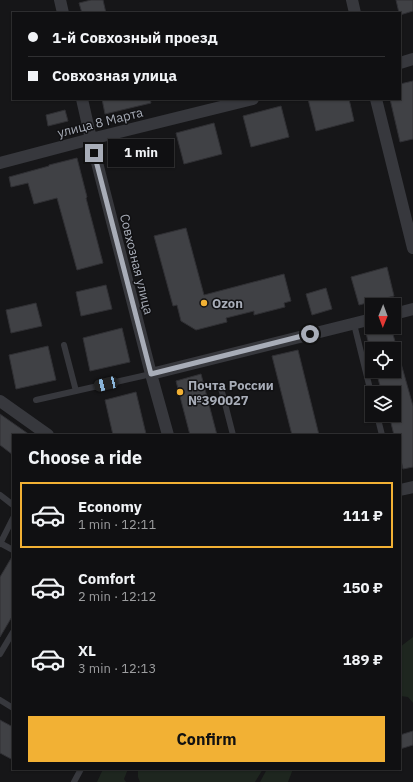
<!DOCTYPE html>
<html lang="en">
<head>
<meta charset="utf-8">
<style>
	:root { --surface:#101012; --page:#19191b; --text:#f1f3f6; --muted:#9c9d9f; --line:#303032; --accent:#f2b134 }
	body { margin:0; font-family:"IBM Plex Sans",sans-serif; background:var(--page); color:var(--text); height:100vh; display:flex; flex-direction:column; font-size:15px; white-space:nowrap }
	* { box-sizing:border-box; margin:0 }
	p { font-size:13px; color:var(--muted) }
	.icon { flex:none; width:22px; height:22px; fill:none; stroke:currentColor; stroke-width:2; stroke-linecap:round; stroke-linejoin:round }
	.map { position:relative; flex:1; overflow:hidden }
	.drawer { position:absolute; left:12px; top:434px; width:389px; height:336px; display:flex; flex-direction:column; background:var(--surface); border-radius:0px; box-shadow:0 1px 3px #0004,0 0 0 1px var(--line) }
	.drawer>* { flex:none }
	.hud { position:absolute; left:12px; top:12px; width:389px; height:88px; border-radius:0px; box-shadow:0 1px 3px #0004,0 0 0 1px var(--line); display:grid; align-content:center; height:88px; padding:0 16px; background:var(--surface) }
	.needle { width:26px; rotate:181deg }
	.fabs { position:absolute; left:365px; top:298px; display:grid; gap:8px }
	.fabs a { display:grid; place-items:center; width:36px; height:36px; border-radius:0px; background:var(--surface); box-shadow:0 1px 3px #0004,0 0 0 1px var(--line); font-size:20px }
	.end { position:absolute; width:18px; height:18px; margin:-9px; border:5px solid #a8adb8; background:#111; box-shadow:0 0 0 2px #111 }
	.from { border-radius:50% }
	.bubble { position:absolute; height:28px; border-radius:0px; background:var(--surface); box-shadow:0 1px 3px #0004,0 0 0 1px var(--line); font-size:13px; font-weight:700; line-height:28px; text-align:center }
	.car { position:absolute; width:12px; height:24px; margin:-12px -6px; border-radius:5px; box-shadow:0 0 3px 1px #0007; background:linear-gradient(#222 24%,#8ab4d8 0 40%,#222 0 76%,#8ab4d8 0 86%,#222 0) }
	.hud b { display:flex; align-items:center; gap:14px; height:38px; font-size:15px }
	.hud b+b { border-top:1px solid var(--line) }
	.hud i { width:10px; height:10px; background:var(--text) }
	ul { padding:0; list-style:none }
	li { display:flex; align-items:center; gap:12px; height:66px; margin:0 8px 6px; padding:0 8px; border:2px solid transparent; border-radius:0px }
	li div { flex:1 }
	li b { display:block; font-size:15px }
	li em { font-style:normal; font-weight:700 }
	li.on { border-color:var(--accent) }
	li>.icon { width:36px; height:36px; stroke-width:1.5 }
	h2 { padding:0 16px; font-size:18px; line-height:48px }
	.primary-button { display:flex; gap:8px; margin-top:auto; padding:8px 16px }
	.primary-button a { flex:1; height:46px; border-radius:0px; background:var(--accent); color:#111; font-size:16px; font-weight:700; line-height:46px; text-align:center }
	.map>svg:first-child { display:block }
</style>
</head>
<body>
<div class="map">
<svg width="413" height="782" viewBox="0 0 413 782">
	<rect width="100%" height="100%" fill="#161618"/>
	<path fill="#1e261f" d="M413,637V703L408,697L400,696V647Z
		M103,769H128L124,779L126,782H97Z
		M138,769H263L255,782H140L138,777Z
		M267,769H293L288,782H260Z"/>
	<path fill="#404145" stroke="#303034" d="M91,0H103L106,13H82L79,3Z
		M396,0H413V11L400,15V13H399Z
		M413,81V139L400,142L390,99H400V84Z
		M102,99H150L151,103L105,114Z
		M308,99H349L354,121L316,131Z
		M281,106L289,137L251,147L243,116Z
		M65,110L68,121L48,126L46,115Z
		M214,123L222,154L184,164L176,133Z
		M77,158L87,197L86,198L103,263L77,270L57,198L34,204L28,183L11,187L9,177L49,166V165Z
		M186,228L204,295L284,274L291,301L284,303L285,307L254,315V311L226,318L227,322L196,330L181,321L177,305L173,306L154,236Z
		M387,267L394,296L359,305L351,277Z
		M106,285L112,309L81,316L76,292Z
		M326,288L332,309L312,315L306,294Z
		M36,303L42,326L11,333L6,310Z
		M390,327H391L397,349H370L366,333Z
		M122,328L130,362L90,371L83,338Z
		M48,346L56,380L16,389L9,355Z
		M397,349L413,406V467L403,469L400,456V435H394L389,415H394V393H382L376,371H394V350Z
		M298,350L319,435H292L272,356Z
		M201,374L217,435H190L176,381Z
		M136,392L146,434L140,435H113L105,400Z
		M0,414L30,435H13V455L0,445Z
		M13,555V615L0,637V577Z
		M0,720L13,727V760L0,753Z
		M413,731V745L400,749V735Z"/>
	<g fill="none" stroke-linecap="round" stroke-linejoin="round">
		<path stroke="#37383d" stroke-width="6" d="M354,324L372,397
			M64,345L76,391
			M221,388L233,435
			M36,400L151,374
			M377,415L382,435
			M0,495L13,505
			M0,543L13,550
			M0,544L13,518
			M0,654L13,632
			M0,700L13,708
			M74,782L81,769"/>
		<path stroke="#37383d" stroke-width="12" d="M60,0L63,13
			M352,0L355,13
			M400,63L413,59
			M82,99L91,139L151,374L168,435
			M376,99L413,248
			M0,163L91,139L253,99
			M394,314L413,309
			M151,374L372,319
			M0,401L48,435
			M400,490L413,487"/>
	</g>
	<g fill="none" stroke-linecap="round" stroke-linejoin="round">
		<path stroke="#a8adb8" stroke-width="5" d="M94,153L151,374L310,334"/>
	</g>
	<g fill="#f2b134" stroke="#111113" stroke-width="1.5">
		<circle cx="204" cy="303" r="4"/>
		<circle cx="180" cy="392" r="4"/>
	</g>
	<g text-anchor="middle" stroke-width="3" stroke-linejoin="round" paint-order="stroke">
		<g font-size="13" fill="#a8adb8" stroke="#111113">
			<text transform="translate(100 122) rotate(-14)" y="5">улица 8 Марта</text>
			<text transform="translate(137 264) rotate(76)" y="5">Совхозная улица</text>
		</g>
		<g font-size="13" font-weight="bold" fill="#a8adb8" stroke="#111113" text-anchor="start">
			<text x="212" y="308">Ozon</text>
			<text x="188" y="390">Почта России<tspan x="188" dy="15">№390027</tspan></text>
		</g>
	</g>
</svg>
<div class="fabs">
<a><svg class="needle" viewBox="-14 -14 28 28"><path d="M0-13l5 13h-10z" fill="#e53935"/><path d="M0 13l5-13h-10z" fill="#9c9d9f"/></svg></a>
<a><svg class="icon" aria-label="locate" viewBox="0 0 24 24"><circle cx="12" cy="12" r="6"/><path d="M12 2v4M12 18v4M2 12h4M18 12h4"/></svg></a>
<a><svg class="icon" aria-label="layers" viewBox="0 0 24 24"><path d="M12 4l9 5-9 5-9-5zM3 14l9 5 9-5"/></svg></a>
</div>
<i class="end from" style="left:310px;top:334px"></i>
<i class="end" style="left:94px;top:153px"></i>
<div class="bubble" style="left:108px;top:139px;width:66px">1 min</div>
<i class="car" style="left:106px;top:384px;rotate:257deg"></i>
<div class="hud">
<b><i class="from"></i>1-й Совхозный проезд</b>
<b><i></i>Совхозная улица</b>
</div>
<section class="drawer">
<h2>Choose a ride</h2>
<ul>
<li class="on"><svg class="icon" aria-label="car" viewBox="0 0 24 24"><path d="M5 17H2v-5l4-1 3-4h7l3 4 3 1v5h-3M9 17h6M6 11h13"/><circle cx="7" cy="17" r="2"/><circle cx="17" cy="17" r="2"/></svg><div><b>Economy</b><p>1 min · 12:11</p></div><em>111 ₽</em></li>
<li><svg class="icon" aria-label="car" viewBox="0 0 24 24"><path d="M5 17H2v-5l4-1 3-4h7l3 4 3 1v5h-3M9 17h6M6 11h13"/><circle cx="7" cy="17" r="2"/><circle cx="17" cy="17" r="2"/></svg><div><b>Comfort</b><p>2 min · 12:12</p></div><em>150 ₽</em></li>
<li><svg class="icon" aria-label="car" viewBox="0 0 24 24"><path d="M5 17H2v-5l4-1 3-4h7l3 4 3 1v5h-3M9 17h6M6 11h13"/><circle cx="7" cy="17" r="2"/><circle cx="17" cy="17" r="2"/></svg><div><b>XL</b><p>3 min · 12:13</p></div><em>189 ₽</em></li>
</ul>
<div class="primary-button"><a>Confirm</a></div>
</section>
</div>
</body>
</html>
